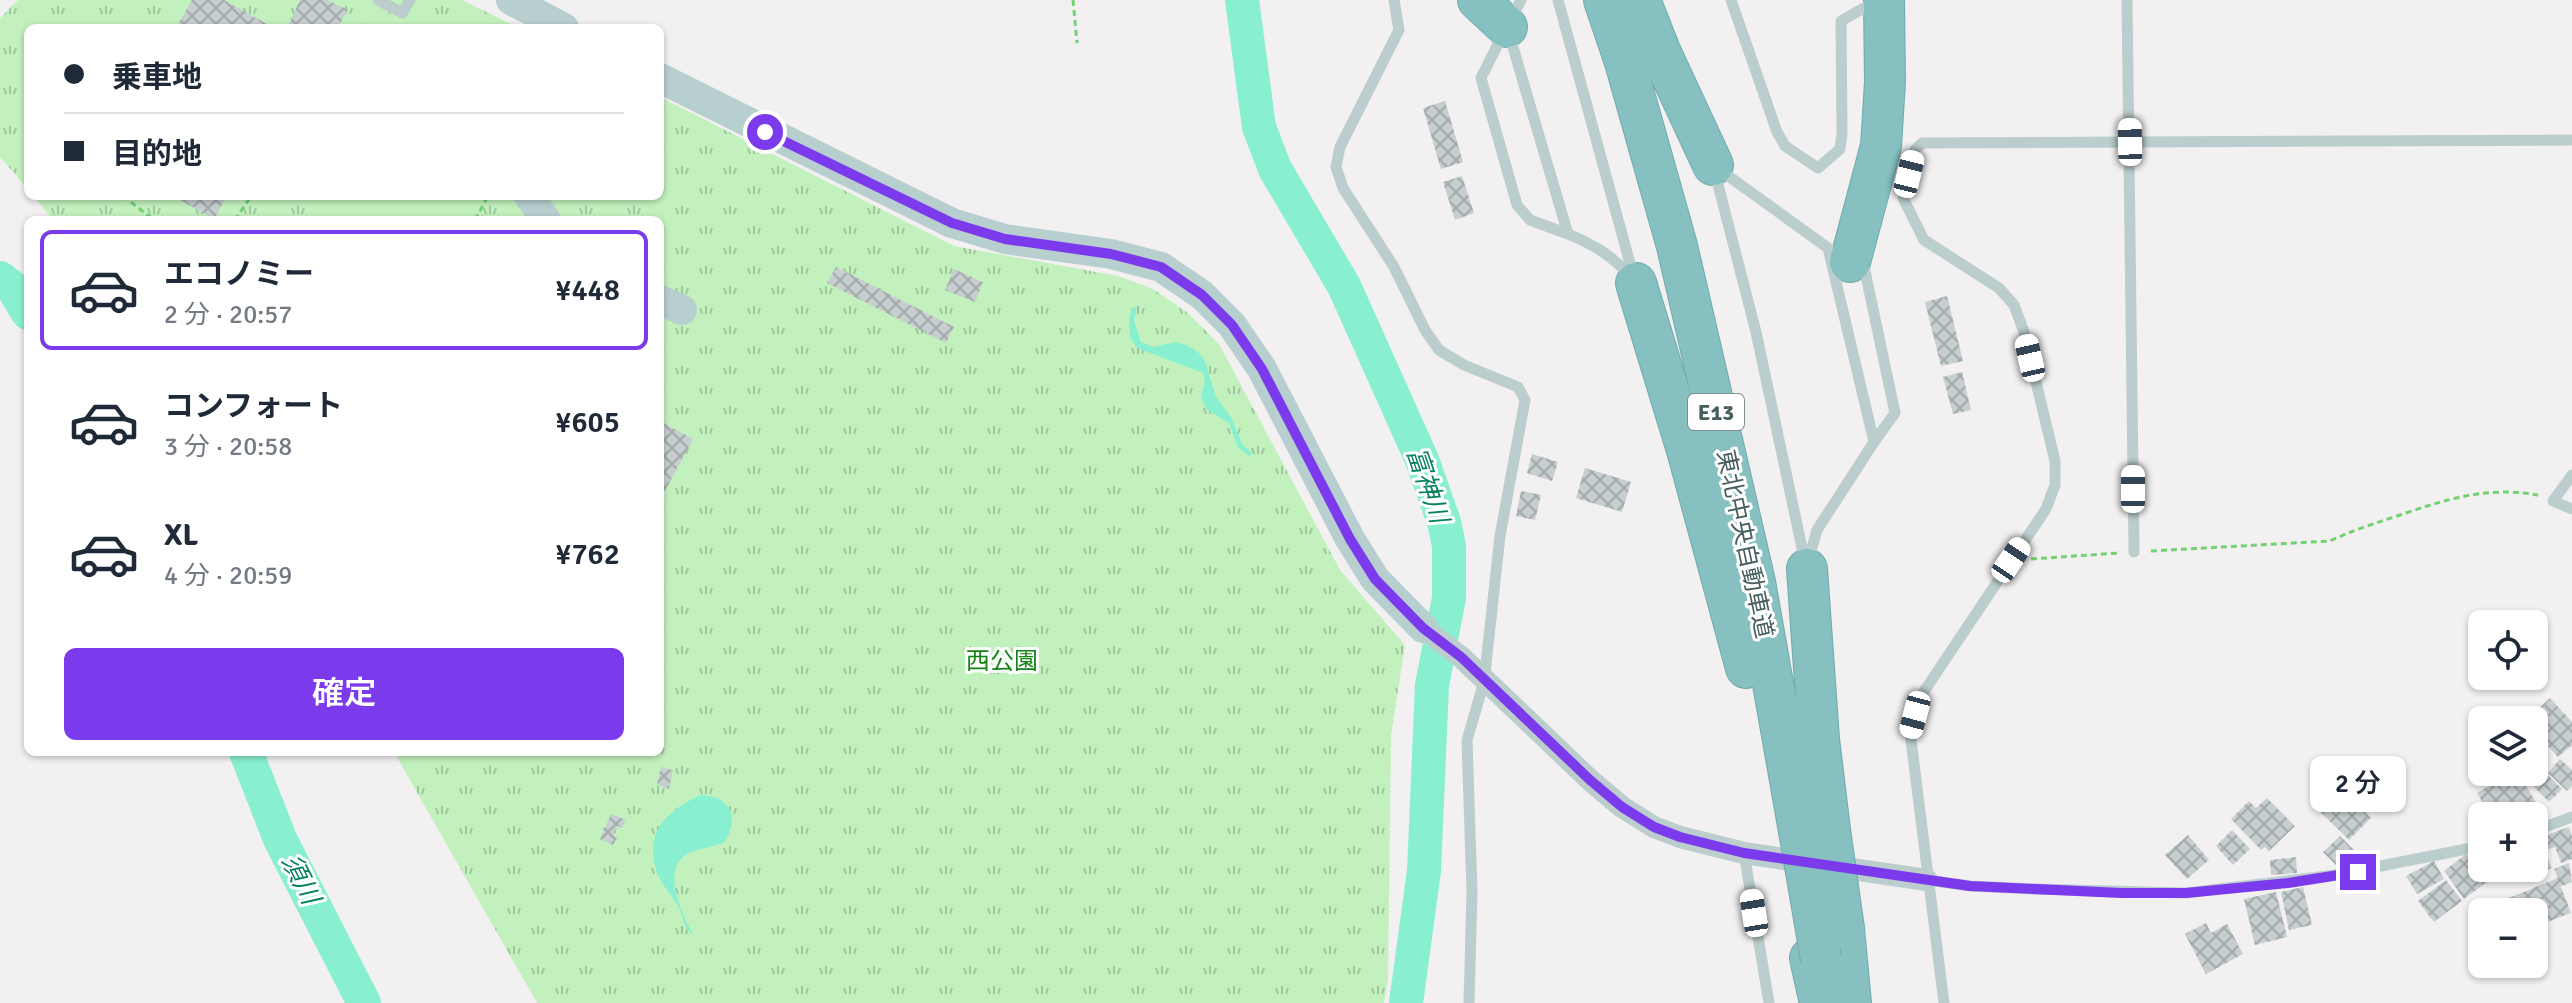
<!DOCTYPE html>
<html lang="ja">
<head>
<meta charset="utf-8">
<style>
	:root { --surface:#fff; --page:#f6f6f7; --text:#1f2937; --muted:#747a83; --line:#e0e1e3; --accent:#7c3aed }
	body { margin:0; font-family:Signika,"Noto Sans JP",sans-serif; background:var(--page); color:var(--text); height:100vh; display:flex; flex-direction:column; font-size:30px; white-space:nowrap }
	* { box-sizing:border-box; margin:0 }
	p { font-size:26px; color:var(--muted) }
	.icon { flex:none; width:44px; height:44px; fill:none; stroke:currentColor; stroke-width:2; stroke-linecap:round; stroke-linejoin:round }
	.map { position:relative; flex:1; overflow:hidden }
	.details { position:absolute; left:24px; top:216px; width:640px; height:540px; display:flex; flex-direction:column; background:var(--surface); border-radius:12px; box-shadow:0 2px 6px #0004 }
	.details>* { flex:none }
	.guide { position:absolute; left:24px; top:24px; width:640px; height:176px; border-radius:12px; box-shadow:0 2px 6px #0004; display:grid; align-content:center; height:176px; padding:0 40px; background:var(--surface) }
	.tools { position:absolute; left:2468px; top:610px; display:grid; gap:16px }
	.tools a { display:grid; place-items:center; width:80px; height:80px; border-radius:12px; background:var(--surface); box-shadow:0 2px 6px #0004; font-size:40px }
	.end { position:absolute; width:36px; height:36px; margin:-18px; border:10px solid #7c3aed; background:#fff; box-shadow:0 0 0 4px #fff }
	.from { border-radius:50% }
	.bubble { position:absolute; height:56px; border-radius:12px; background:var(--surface); box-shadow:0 2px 6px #0004; font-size:26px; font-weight:600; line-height:56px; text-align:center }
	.car { position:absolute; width:24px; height:48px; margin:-24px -12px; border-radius:10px; box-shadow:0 0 6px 2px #0007; background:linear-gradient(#fff 24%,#345 0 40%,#fff 0 76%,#345 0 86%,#fff 0) }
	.guide b { display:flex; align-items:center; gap:28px; height:76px; font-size:30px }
	.guide b+b { border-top:2px solid var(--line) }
	.guide i { width:20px; height:20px; background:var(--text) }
	ul { padding:14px 0 0; list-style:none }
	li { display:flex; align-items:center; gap:24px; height:120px; margin:0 16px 12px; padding:0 24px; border:4px solid transparent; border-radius:12px }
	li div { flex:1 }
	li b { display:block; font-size:30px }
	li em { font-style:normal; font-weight:600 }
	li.on { border-color:var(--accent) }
	li>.icon { width:72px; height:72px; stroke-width:1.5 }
	.action { display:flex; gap:16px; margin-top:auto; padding:16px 40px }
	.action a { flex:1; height:92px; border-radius:12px; background:var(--accent); color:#fff; font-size:32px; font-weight:600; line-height:92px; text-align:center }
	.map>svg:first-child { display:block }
</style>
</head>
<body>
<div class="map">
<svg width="2572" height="1003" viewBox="0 0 2572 1003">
	<defs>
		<pattern id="grass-tufts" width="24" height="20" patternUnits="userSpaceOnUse" patternTransform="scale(2)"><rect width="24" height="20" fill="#c3f1bd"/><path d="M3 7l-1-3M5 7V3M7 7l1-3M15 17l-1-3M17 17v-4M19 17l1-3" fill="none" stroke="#a0c69d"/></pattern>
		<pattern id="building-cross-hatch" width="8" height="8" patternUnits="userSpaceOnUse" patternTransform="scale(2)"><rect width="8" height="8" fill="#c7ced0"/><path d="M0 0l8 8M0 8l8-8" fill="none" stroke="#a3aaac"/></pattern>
	</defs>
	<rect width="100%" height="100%" fill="#f2f0f1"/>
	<path fill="url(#grass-tufts)" d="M18,0H462L519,28H28V189L0,157V18Z
		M660,97L954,246L1118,276L1153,289L1188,313L1219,344L1340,570L1405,645L1391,736L1388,979L1384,1003H537L394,752H660V220H53L34,196H660Z"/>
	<path fill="#c3f1bd" d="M330,196H472L459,220H317Z"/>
	<path fill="#88f0d1" d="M1133,307L1137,308L1134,321L1141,342L1153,347L1175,342L1187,345L1199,353L1205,361L1216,397L1231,417L1242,444L1251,452V457L1238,448L1229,423L1207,410L1201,397L1205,381L1203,373L1137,348L1130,337L1129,318Z
		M701,795C732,797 739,817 725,842C713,848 693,848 683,857C662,875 684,916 693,935C682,927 684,914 676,903C671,894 663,886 659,877C641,835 665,811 701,795Z"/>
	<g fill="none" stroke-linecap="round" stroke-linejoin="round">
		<path stroke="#88f0d1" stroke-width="34" d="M1242,0L1259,127L1275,169L1344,286L1422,460L1444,522L1449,546V598L1432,685L1424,871L1406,1003
			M0,278L13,288L28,313
			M246,752L280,839L364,1003"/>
	</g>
	<path fill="url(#building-cross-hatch)" d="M192,0H224L274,28H176Z
		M300,0H327L348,10L337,28H287Z
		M1445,101L1463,162L1441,169L1423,108Z
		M1462,176L1474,213L1455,220L1443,182Z
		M173,196H227L214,219Z
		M836,267L954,327L946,343L827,283Z
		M954,269L983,282L975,302L945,290Z
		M1947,296L1963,361L1941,366L1925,302Z
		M1962,372L1971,410L1953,414L1943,377Z
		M660,421L693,439L660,500Z
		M1532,454L1558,462L1552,481L1527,473Z
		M1585,468L1631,482L1622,512L1576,498Z
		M1521,491L1541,495L1535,520L1516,516Z
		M2550,698L2572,722V745L2558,757L2534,731V720H2526Z
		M2560,759L2572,770V786L2567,791L2548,773Z
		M661,767L673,770L669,789L657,784Z
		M2513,772H2518L2541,811L2532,816H2491L2477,793Z
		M2545,772L2562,789L2549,802L2532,785Z
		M2333,780L2371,818L2349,840L2311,803Z
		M2267,798L2295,826L2269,851L2265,847L2261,850L2231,819L2249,801L2256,808Z
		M611,814L626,820L622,828L617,826L613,835L617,838L613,845L600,839Z
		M2569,827L2572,836V859L2561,863L2555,847L2546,850L2541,837Z
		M2232,830L2250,849L2233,865L2216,846Z
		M2188,835L2209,860L2187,879L2165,855Z
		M2340,836L2355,851L2338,867L2323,852Z
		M2543,848L2552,868L2535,875L2532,868H2534V852Z
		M2466,854L2487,882L2464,899L2444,871Z
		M2296,857L2297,873L2271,875L2270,860Z
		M2434,861L2444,879L2417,894L2406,876Z
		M2569,863L2572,882L2557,888L2561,887L2571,913L2534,927V912H2503L2499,902L2558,878L2554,869Z
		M2446,880L2462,901L2434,922L2418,901Z
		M2303,887L2312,925L2289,930L2281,892Z
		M2276,892L2287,937L2255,945L2244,899Z
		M2206,923L2211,933L2227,924L2243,954L2206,974L2185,934Z"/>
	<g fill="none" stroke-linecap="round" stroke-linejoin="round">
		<defs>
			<path id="highway" d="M1478,0L1507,27
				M1604,0L1625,62L1677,246L1755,582L1799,831
				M1640,0L1660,51L1713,165
				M1850,262L1881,146L1885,82L1884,0
				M1636,283L1687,450L1746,668
				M1807,569L1819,739L1830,830
				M1844,929L1851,1003
				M1810,958L1820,1003"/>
		</defs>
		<use href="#highway" stroke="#71abac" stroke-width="42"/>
		<path stroke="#73d174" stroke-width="3" stroke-dasharray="6 4" stroke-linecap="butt" d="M1073,0L1077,43
			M362,28L365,25L371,28
			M123,196L154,220
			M235,220L251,196
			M475,220L488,196
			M2151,551L2330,541C2353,530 2376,523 2400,515C2447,499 2487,486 2538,495
			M2031,559L2119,553"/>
		<path stroke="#bbcdcd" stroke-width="11" d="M378,0L402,13L410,0
			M1394,0L1399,30L1340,147L1336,167L1343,188L1394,267L1425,330L1439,350L1464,365L1518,387L1525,400L1500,536L1484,682L1467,740L1472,892L1469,1003
			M1521,0L1507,27L1568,234C1595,245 1614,257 1633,279
			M1558,0L1634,278
			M1731,0L1777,132L1785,146L1818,168L1840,149L1842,134L1841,21L1871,4
			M2127,0L2134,552
			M1504,32L1481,78L1517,205L1530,220L1568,234
			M1714,169L1756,332L1805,562
			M1720,170L1828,248L1874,442L1817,530L1808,562
			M1855,265L1865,271L1895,413L1874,442
			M2572,475L2553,501L2572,509
			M2534,831L2572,817
			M1744,853L1769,1003
			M1927,880L1970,886L2034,889L2186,893L2335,875L2482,846
			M1944,1003L1910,732L1919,699L2046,509L2055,485V461L2024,332L2014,305L1999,288L1924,240L1903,198L1915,150L1922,143L2572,140"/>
		<path stroke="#bbcdcd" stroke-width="22" d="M1423,628L1461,657L1590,780L1622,807L1654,827L1680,837L1744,853L1927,880"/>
		<path stroke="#b8cfcf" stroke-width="30" d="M511,0L564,28
			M660,78L952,223L1005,239L1111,254L1161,267L1202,295L1232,325L1262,369L1350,539L1375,579L1423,628
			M529,196L546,220
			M660,300L682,310"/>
		<use href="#highway" stroke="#86c0c1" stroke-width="40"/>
		<defs>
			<path id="highway-bridge" d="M1830,830L1844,929
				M1799,831L1821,959"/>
		</defs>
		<use href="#highway-bridge" stroke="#71abac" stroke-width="42" stroke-linecap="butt"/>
		<use href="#highway-bridge" stroke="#86c0c1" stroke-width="40"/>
	</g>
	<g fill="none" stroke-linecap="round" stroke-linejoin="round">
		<path stroke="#7c3aed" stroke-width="10" d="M765,132L952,223L1005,239L1111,254L1161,267L1202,295L1232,325L1262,369L1350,539L1375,579L1423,628L1461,657L1590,780L1622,807L1654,827L1680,837L1744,853L1970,886L2121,893H2186L2288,883L2358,872"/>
	</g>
	<g text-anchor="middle" stroke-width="6" stroke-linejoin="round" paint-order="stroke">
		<rect fill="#fff" stroke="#7e8e8e" stroke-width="2" x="1688" y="394" width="56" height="36" rx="6"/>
		<g font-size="22" font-weight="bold" fill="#475e5e">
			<text x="1716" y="420">E13</text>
		</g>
		<g font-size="24" fill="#475e5e" stroke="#fff">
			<text transform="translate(1745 544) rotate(78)" y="8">東北中央自動車道</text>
		</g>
		<g font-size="24" fill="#138413" stroke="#fff">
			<text x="1002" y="669">西公園</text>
		</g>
		<g font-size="26" font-style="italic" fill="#09825f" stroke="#fff">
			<text transform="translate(1428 485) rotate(71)" y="9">富神川</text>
			<text transform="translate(301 879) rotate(63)" y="9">須川</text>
		</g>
	</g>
</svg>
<div class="tools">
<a><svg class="icon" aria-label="locate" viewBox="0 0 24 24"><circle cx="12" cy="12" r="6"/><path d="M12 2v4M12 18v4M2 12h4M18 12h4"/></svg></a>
<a><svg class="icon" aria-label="layers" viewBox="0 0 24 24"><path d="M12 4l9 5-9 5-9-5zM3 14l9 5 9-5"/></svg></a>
<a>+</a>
<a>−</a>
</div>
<i class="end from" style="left:765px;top:132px"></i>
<i class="end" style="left:2358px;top:872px"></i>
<div class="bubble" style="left:2310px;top:756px;width:96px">2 分</div>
<i class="car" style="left:2130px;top:142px;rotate:359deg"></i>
<i class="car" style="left:1909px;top:174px;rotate:14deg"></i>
<i class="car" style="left:2030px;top:358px;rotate:347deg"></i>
<i class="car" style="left:2133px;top:489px;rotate:0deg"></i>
<i class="car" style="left:2011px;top:560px;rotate:34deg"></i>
<i class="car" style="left:1915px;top:715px;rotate:195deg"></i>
<i class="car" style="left:1754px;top:913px;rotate:351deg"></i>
<div class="guide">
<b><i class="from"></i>乗車地</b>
<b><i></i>目的地</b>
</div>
<section class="details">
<ul>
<li class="on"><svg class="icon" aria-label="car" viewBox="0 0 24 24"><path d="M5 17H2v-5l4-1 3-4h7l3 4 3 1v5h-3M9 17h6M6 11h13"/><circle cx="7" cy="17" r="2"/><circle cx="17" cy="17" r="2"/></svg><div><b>エコノミー</b><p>2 分 · 20:57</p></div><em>¥448</em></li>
<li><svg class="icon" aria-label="car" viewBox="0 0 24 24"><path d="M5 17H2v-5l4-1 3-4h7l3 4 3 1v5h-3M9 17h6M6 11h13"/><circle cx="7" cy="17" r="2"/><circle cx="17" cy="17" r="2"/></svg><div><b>コンフォート</b><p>3 分 · 20:58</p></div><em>¥605</em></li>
<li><svg class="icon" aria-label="car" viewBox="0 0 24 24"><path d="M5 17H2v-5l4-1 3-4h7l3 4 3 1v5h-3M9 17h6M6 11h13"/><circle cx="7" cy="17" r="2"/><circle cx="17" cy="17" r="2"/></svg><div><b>XL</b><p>4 分 · 20:59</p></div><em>¥762</em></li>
</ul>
<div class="action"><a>確定</a></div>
</section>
</div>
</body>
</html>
